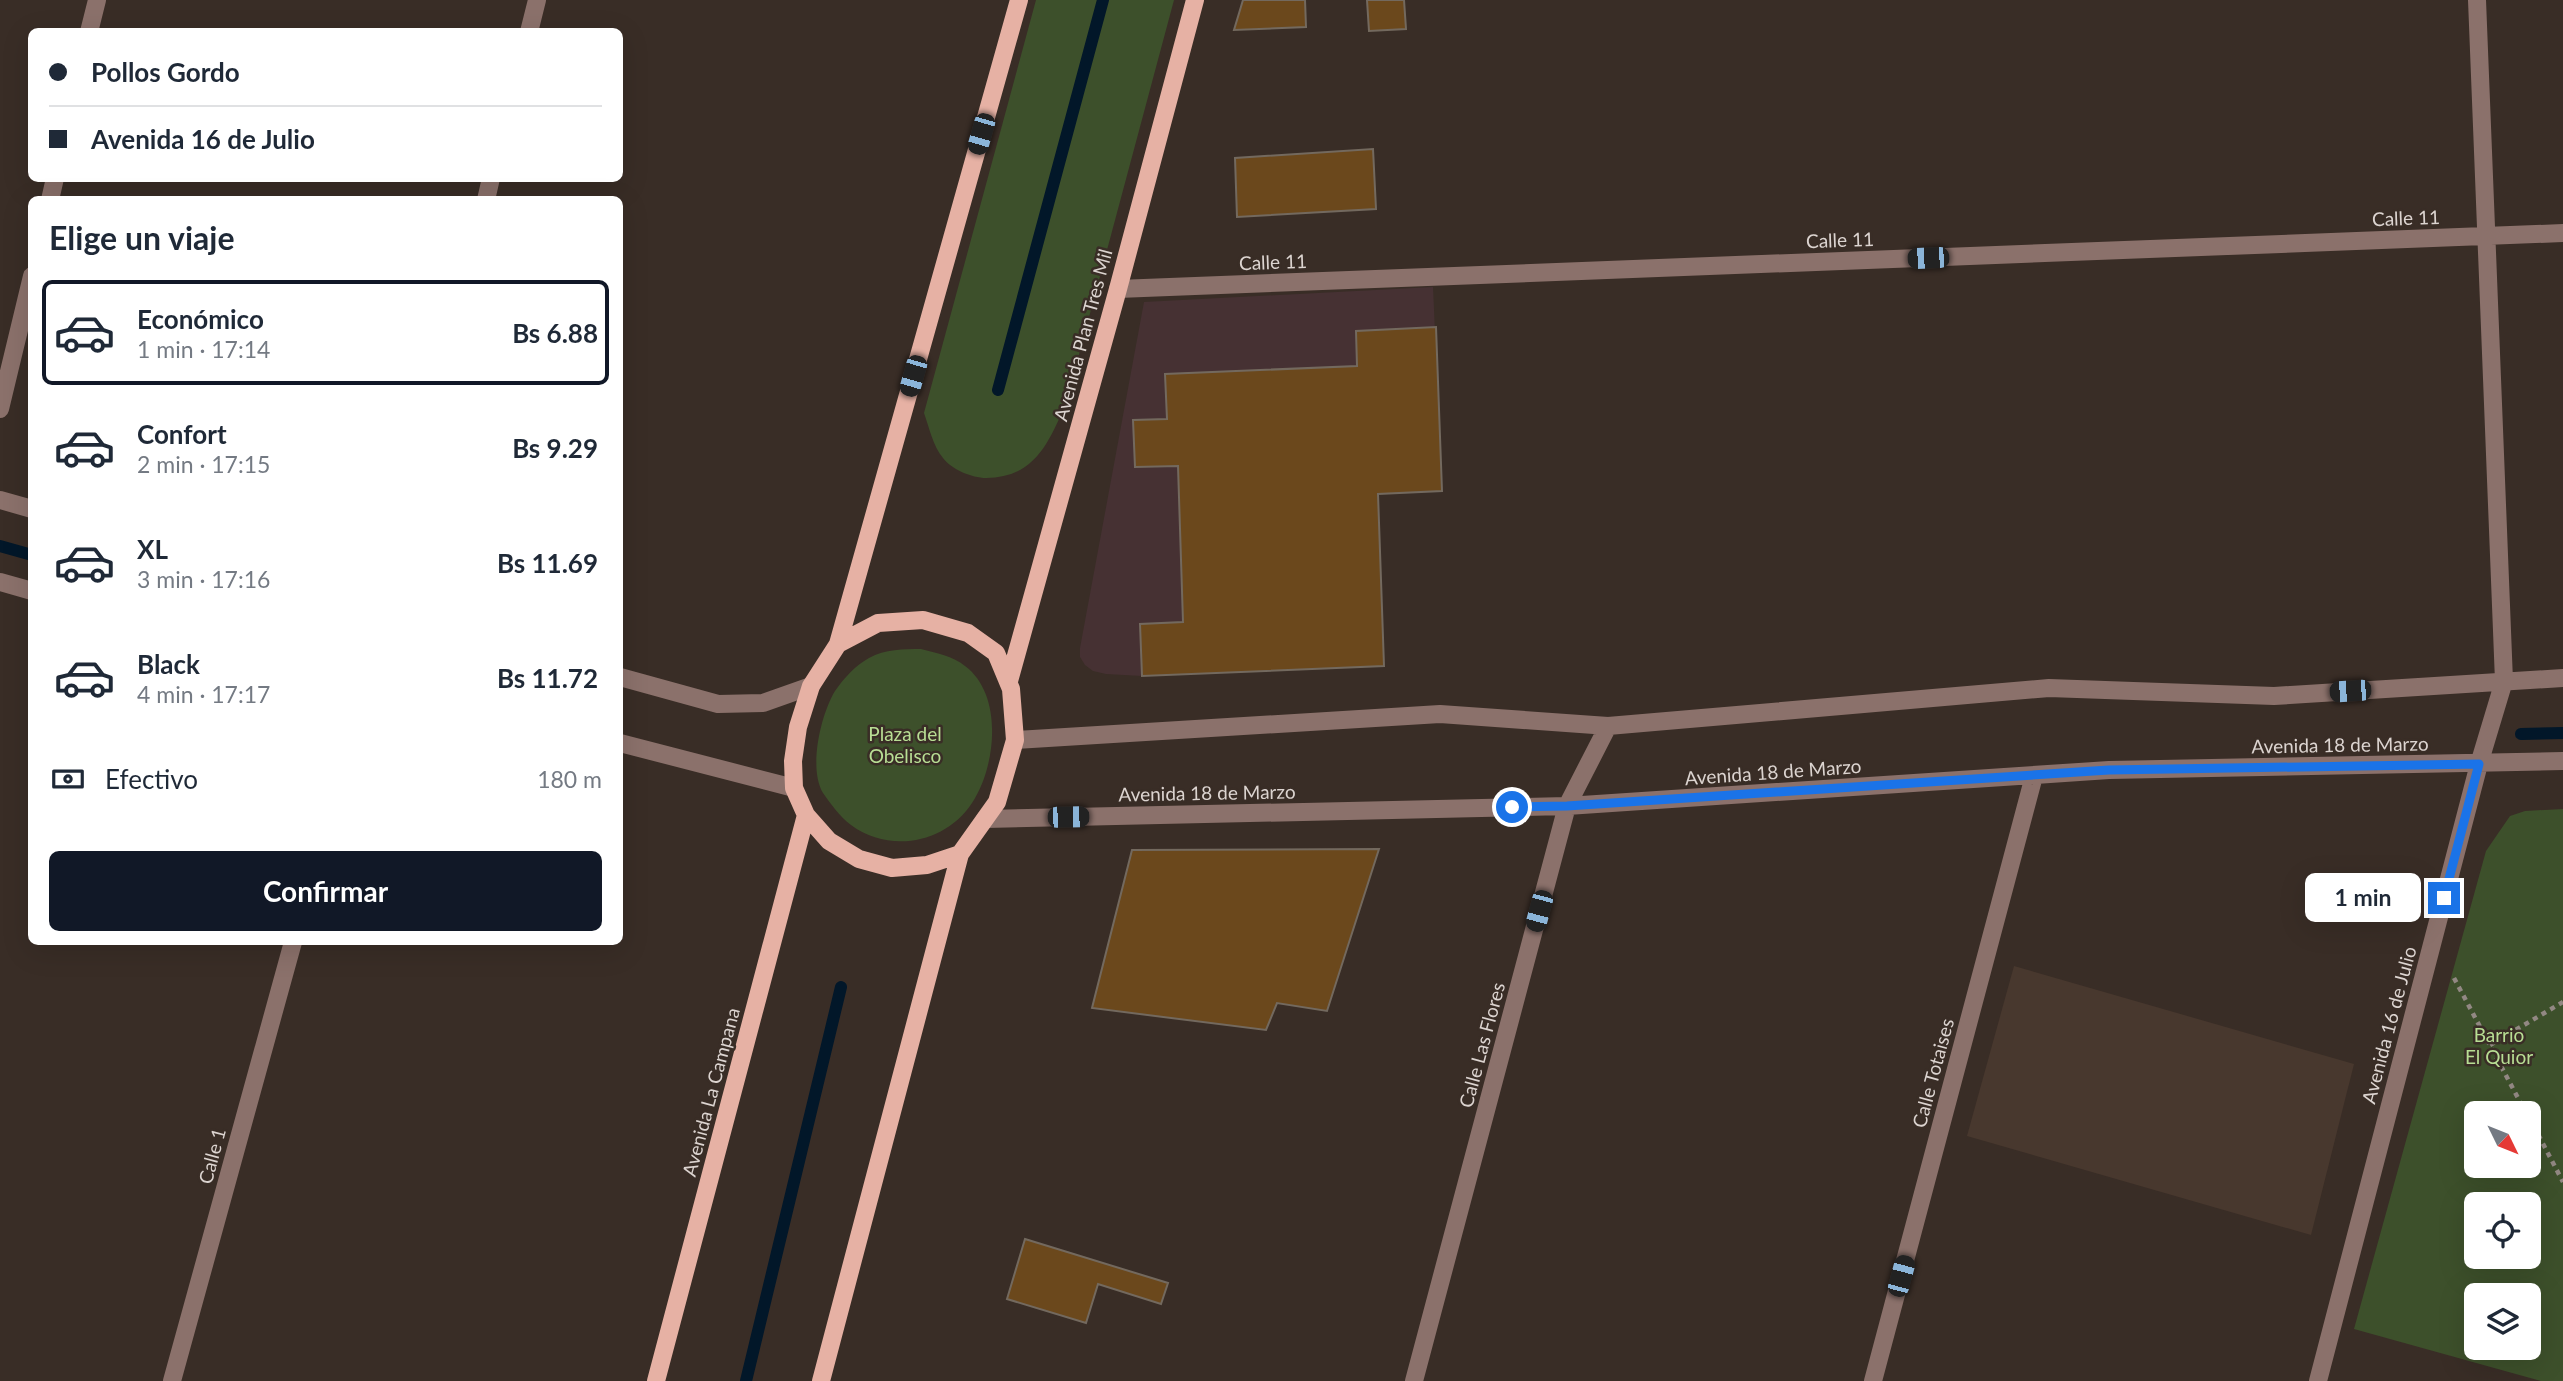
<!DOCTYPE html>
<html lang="es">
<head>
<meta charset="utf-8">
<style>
	:root { --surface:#fff; --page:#f2f2f3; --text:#1f2937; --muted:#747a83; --line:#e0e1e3; --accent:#111827 }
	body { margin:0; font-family:Lato,sans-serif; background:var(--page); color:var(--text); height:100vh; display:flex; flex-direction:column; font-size:26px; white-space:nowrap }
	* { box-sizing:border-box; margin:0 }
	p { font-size:23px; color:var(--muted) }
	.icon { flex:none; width:38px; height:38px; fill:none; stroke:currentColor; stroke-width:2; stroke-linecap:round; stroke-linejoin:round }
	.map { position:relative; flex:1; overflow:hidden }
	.sheet { position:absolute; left:28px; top:196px; width:595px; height:749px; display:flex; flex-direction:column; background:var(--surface); border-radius:10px; box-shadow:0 7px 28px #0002 }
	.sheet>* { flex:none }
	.banner { position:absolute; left:28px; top:28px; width:595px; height:154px; border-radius:10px; box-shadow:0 7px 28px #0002; display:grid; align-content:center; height:154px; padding:0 21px; background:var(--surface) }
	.needle { width:46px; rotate:133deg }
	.tools { position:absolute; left:2464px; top:1101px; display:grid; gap:14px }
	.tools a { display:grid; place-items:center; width:77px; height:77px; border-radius:10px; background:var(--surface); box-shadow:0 7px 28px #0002; font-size:35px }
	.end { position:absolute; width:32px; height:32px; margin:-16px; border:9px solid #1a73e8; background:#fff; box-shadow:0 0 0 4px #fff }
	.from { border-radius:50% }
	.bubble { position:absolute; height:49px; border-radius:10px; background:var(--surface); box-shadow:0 7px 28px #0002; font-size:23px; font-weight:700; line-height:49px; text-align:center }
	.car { position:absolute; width:21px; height:42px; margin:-21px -10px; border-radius:9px; box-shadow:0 0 5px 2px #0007; background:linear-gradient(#222 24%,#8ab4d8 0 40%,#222 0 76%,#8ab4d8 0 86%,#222 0) }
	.banner b { display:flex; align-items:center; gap:24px; height:66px; font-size:26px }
	.banner b+b { border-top:2px solid var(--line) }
	.banner i { width:18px; height:18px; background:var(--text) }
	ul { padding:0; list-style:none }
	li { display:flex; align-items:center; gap:21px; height:105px; margin:0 14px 10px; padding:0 7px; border:4px solid transparent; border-radius:10px }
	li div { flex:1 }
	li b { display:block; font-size:26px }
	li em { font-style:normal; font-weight:700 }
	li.selected { border-color:var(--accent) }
	li>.icon { width:63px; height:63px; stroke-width:1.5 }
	h2 { padding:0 21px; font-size:32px; line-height:84px }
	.pay { display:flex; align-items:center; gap:18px; height:77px; padding:0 21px; font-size:26px }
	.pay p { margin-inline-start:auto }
	.cta { display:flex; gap:14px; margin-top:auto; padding:14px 21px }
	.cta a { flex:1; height:80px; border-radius:10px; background:var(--accent); color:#fff; font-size:28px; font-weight:700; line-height:80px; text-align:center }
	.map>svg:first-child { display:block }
</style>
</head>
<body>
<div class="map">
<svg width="2563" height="1381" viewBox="0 0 2563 1381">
	<rect width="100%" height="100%" fill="#392d26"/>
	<path fill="#48382e" d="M2014,966L2354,1064L2311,1235L1967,1136Z"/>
	<path fill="#463133" d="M1433,287L1442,491L1378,494L1384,666L1142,676L1106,674L1093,671L1085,665L1080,657V648L1144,302Z"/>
	<path fill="#3d502b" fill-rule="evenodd" d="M1036,0H1174L1066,403C1049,443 1034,478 986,478C972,478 951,469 943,458C933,446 929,427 924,413Z
		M921,649C936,653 953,656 965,666C1004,695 996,767 972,803C946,843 890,854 851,825C839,816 831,804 823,793C808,768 821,714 835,691C844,678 856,665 869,658C885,649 904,649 921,649Z
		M2563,809V1381H2541L2354,1329L2486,851L2510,816L2525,811ZM2529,1113V1166H2476V1113ZM2476,1204H2529V1256H2476ZM2476,1295H2529V1348H2476Z"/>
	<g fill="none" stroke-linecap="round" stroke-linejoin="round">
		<path stroke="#021729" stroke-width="12" d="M998,390L1103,0
			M0,546L32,555
			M2521,734L2563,733
			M746,1381L841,987"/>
	</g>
	<path fill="#6b481c" stroke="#73695e" stroke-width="2" d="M1243,0H1305L1306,27L1234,30Z
		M1367,0H1404L1406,29L1369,31Z
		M1373,149L1376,209L1237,217L1235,158Z
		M1436,327L1442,491L1378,494L1384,666L1142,676L1140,624L1183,622L1178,466L1135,467L1133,420L1167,419L1165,374L1357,366L1356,331Z
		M1379,849L1327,1011L1277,1003L1266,1030L1092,1008L1132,850Z
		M1025,1239L1168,1283L1161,1304L1098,1284L1086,1323L1007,1299Z"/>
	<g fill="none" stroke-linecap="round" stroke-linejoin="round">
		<path stroke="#928883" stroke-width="4.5" stroke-dasharray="5 5" stroke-linecap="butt" d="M2454,978L2526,1113
			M2490,1045L2563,1002
			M2529,1117L2563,1182"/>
		<path stroke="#8b716b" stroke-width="18" d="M89,32L97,0
			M529,32L537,0
			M50,200L55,178
			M486,200L491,178
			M1118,289L2563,233
			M0,409L32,276
			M0,500L32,509
			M0,582L32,591
			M620,677L718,704L763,703L811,686
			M1015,740L1440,714L1608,726L2049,688L2274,696L2563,678
			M620,743L794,788
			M985,819L1567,806L2109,770L2563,761
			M172,1381L293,942
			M1414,1381L1567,806L1608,726
			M1873,1381L2034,776
			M2318,1381L2479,764L2504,681L2477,0"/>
		<path stroke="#e6b1a4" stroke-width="18" d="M923,620L968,633L996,653L1011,689L1015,740L997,802L960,854L927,865L892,868L859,859L829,841L806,815L794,788L793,761L798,727L811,686L838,644L878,623Z
			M838,644L1019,0
			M1009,681L1118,289L1195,0
			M656,1381L806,815
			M821,1381L960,854"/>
	</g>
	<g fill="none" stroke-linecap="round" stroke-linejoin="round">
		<path stroke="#1a73e8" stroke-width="9" d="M1512,807L1567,806L2109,770L2479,764L2444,898"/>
	</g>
	<g text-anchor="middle" stroke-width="5" stroke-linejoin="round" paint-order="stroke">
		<g font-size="19" fill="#dcd4d0" stroke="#392d26">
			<text transform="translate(2406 218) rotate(-2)" y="7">Calle 11</text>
			<text transform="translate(1840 240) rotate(-2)" y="7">Calle 11</text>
			<text transform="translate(1273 262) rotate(-2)" y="7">Calle 11</text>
			<text transform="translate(1083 335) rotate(-75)" y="7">Avenida Plan Tres Mil</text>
			<text transform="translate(2340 745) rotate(-1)" y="7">Avenida 18 de Marzo</text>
			<text transform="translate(1773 772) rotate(-4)" y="7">Avenida 18 de Marzo</text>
			<text transform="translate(1207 793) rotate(-1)" y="7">Avenida 18 de Marzo</text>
			<text transform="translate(2389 1025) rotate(-75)" y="7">Avenida 16 de Julio</text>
			<text transform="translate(1482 1045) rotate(-75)" y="7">Calle Las Flores</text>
			<text transform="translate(1933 1073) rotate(-75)" y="7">Calle Totaises</text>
			<text transform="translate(711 1092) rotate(-75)" y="7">Avenida La Campana</text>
			<text transform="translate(212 1156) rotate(-75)" y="7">Calle 1</text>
		</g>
		<g font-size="19" fill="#b8de94" stroke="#392d26">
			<text x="905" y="741">Plaza del<tspan x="905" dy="22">Obelisco</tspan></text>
			<text x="2499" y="1042">Barrio<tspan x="2499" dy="22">El Quior</tspan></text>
		</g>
	</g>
</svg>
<div class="tools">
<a><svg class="needle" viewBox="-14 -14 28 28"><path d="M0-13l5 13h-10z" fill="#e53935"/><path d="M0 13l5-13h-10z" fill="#747a83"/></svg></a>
<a><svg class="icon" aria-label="locate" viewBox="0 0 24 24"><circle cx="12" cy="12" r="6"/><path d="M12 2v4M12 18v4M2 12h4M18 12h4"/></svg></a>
<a><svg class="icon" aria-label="layers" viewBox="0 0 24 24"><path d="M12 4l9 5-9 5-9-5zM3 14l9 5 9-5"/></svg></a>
</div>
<i class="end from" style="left:1512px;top:807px"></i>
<i class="end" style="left:2444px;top:898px"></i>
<div class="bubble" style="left:2305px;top:873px;width:116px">1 min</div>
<i class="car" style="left:981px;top:134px;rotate:196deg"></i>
<i class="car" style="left:1928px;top:258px;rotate:268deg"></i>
<i class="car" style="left:913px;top:376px;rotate:196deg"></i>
<i class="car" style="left:2350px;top:691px;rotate:266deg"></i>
<i class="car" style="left:1068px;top:817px;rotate:89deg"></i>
<i class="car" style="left:1539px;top:911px;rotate:195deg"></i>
<i class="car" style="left:1901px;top:1276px;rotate:15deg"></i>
<div class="banner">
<b><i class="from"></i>Pollos Gordo</b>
<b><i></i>Avenida 16 de Julio</b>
</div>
<section class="sheet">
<h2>Elige un viaje</h2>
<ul>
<li class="selected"><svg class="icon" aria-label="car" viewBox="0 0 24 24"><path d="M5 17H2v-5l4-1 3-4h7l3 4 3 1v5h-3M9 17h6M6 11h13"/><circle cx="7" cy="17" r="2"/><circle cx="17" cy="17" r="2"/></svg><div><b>Económico</b><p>1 min · 17:14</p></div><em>Bs 6.88</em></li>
<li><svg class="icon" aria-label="car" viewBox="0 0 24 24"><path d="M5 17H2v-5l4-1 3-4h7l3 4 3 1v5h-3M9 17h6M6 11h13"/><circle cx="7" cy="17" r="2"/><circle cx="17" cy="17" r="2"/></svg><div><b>Confort</b><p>2 min · 17:15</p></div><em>Bs 9.29</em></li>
<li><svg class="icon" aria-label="car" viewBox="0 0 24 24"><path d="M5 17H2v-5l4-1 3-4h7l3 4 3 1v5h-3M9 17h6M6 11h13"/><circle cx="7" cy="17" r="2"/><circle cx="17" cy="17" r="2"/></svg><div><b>XL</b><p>3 min · 17:16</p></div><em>Bs 11.69</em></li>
<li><svg class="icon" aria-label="car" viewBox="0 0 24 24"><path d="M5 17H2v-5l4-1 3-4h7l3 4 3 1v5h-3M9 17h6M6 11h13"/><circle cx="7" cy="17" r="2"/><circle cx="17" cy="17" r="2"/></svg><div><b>Black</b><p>4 min · 17:17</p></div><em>Bs 11.72</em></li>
</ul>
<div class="pay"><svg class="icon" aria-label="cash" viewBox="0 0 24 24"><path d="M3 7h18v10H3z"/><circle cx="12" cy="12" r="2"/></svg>Efectivo<p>180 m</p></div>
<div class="cta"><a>Confirmar</a></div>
</section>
</div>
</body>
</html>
